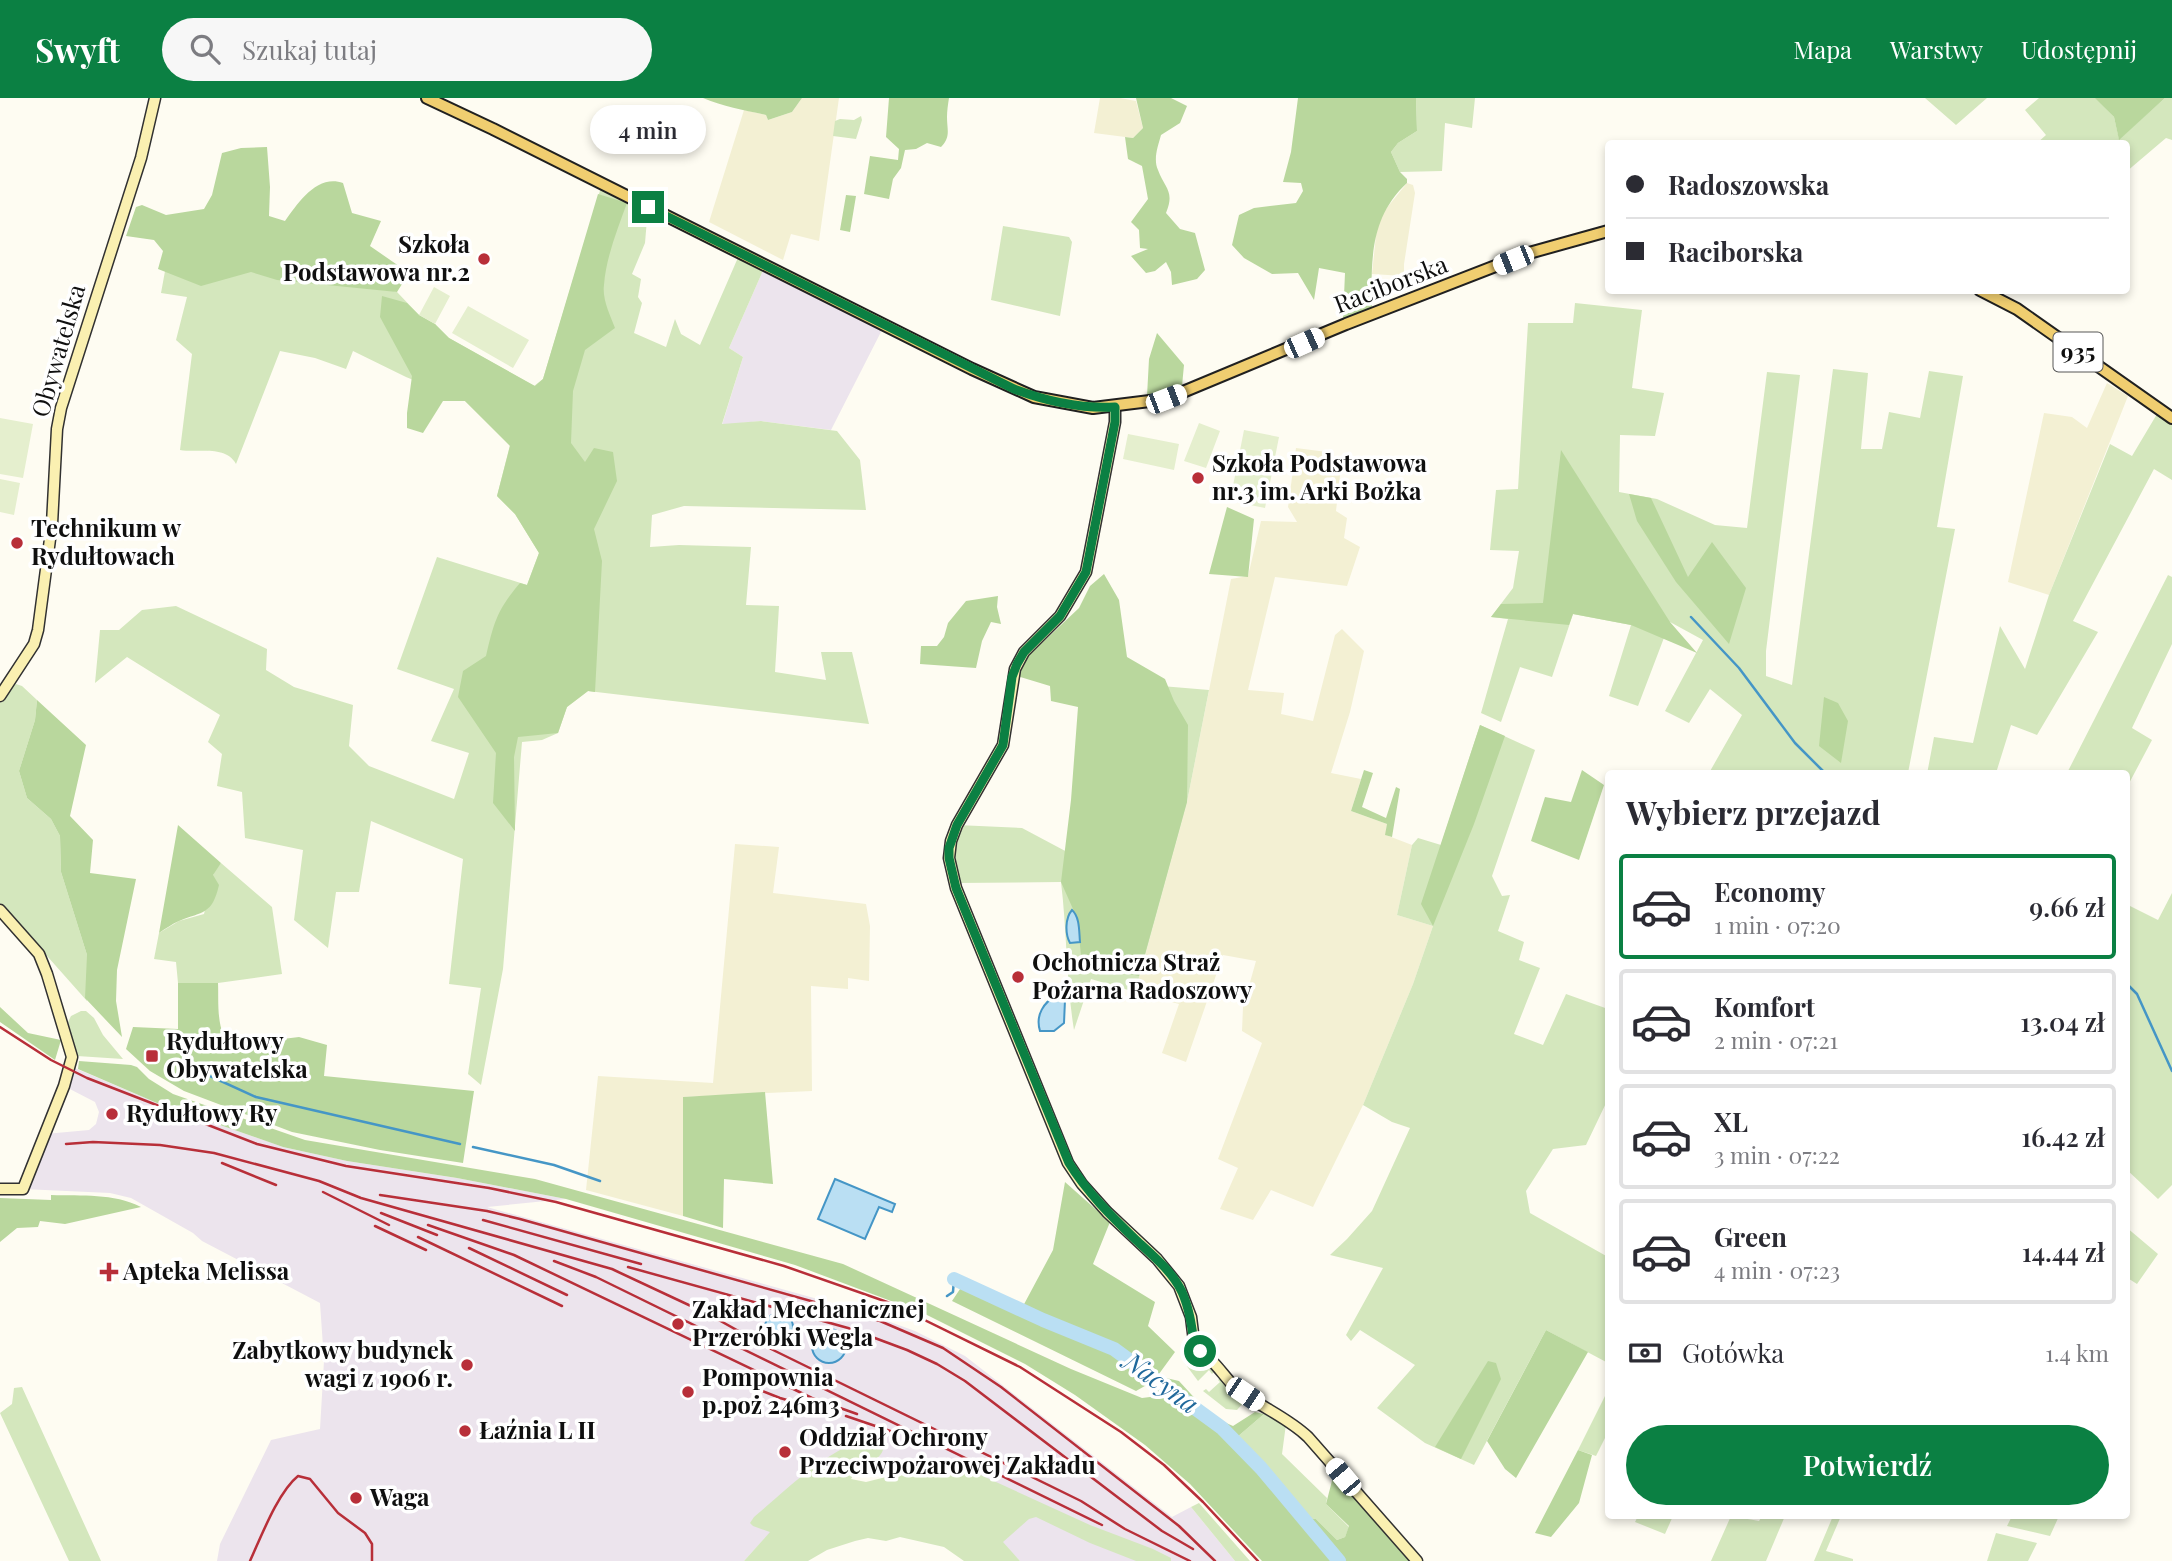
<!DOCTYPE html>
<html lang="pl">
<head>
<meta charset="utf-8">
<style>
	:root { --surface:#fff; --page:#f7f7f7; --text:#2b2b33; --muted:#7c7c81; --line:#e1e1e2; --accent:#0b8043 }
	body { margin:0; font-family:"Playfair Display",serif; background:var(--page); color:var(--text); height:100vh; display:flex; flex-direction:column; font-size:26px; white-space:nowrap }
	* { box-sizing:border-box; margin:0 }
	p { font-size:23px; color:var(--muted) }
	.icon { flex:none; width:38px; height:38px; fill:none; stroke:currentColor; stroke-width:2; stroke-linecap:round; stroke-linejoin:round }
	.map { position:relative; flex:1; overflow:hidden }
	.details { position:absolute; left:1605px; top:672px; width:525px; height:749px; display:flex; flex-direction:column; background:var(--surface); border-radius:7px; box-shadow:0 4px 10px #0003 }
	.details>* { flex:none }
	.guide { position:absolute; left:1605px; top:42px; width:525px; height:154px; border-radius:7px; box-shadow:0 4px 10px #0003; display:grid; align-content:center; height:154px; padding:0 21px; background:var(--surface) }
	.end { position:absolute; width:32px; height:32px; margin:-16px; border:9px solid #0b8043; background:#fff; box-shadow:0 0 0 4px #fff }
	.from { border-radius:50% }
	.bubble { position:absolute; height:49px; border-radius:24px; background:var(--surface); box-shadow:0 4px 10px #0003; font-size:23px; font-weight:600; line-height:49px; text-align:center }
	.car { position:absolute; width:21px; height:42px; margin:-21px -10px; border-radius:9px; box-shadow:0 0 5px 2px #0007; background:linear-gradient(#fff 24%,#345 0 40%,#fff 0 76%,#345 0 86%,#fff 0) }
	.guide b { display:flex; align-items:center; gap:24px; height:66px; font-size:26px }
	.guide b+b { border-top:2px solid var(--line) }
	.guide i { width:18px; height:18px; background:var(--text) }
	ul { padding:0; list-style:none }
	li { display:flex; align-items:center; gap:21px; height:105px; margin:0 14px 10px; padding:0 7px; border:4px solid var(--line); border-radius:7px }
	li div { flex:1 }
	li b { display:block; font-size:26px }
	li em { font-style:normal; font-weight:600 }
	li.selected { border-color:var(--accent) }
	li>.icon { width:63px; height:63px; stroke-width:1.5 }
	h2 { padding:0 21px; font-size:32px; line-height:84px }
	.pay { display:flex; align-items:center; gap:18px; height:77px; padding:0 21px; font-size:26px }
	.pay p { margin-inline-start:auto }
	.action { display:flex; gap:14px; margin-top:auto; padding:14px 21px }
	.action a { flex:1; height:80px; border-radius:42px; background:var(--accent); color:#fff; font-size:28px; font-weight:600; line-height:80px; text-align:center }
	header { display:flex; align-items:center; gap:42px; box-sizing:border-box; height:98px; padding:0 35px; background:var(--accent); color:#fff }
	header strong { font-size:33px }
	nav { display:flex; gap:38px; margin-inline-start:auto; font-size:24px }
	.search { width:490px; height:63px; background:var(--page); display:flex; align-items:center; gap:18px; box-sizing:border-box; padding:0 24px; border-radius:38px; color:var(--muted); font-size:26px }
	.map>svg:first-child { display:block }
</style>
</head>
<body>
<header>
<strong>Swyft</strong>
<div class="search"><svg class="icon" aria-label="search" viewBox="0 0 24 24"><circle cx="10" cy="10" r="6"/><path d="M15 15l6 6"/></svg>Szukaj tutaj</div>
<nav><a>Mapa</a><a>Warstwy</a><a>Udostępnij</a></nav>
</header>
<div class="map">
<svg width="2172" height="1463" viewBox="0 0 2172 1463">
	<rect width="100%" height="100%" fill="#fefcf2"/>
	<path fill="#ece4ed" d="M765,168L884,228L831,332L761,323L722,327L743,259L729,250Z
		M70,968L157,1005L283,1049L347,1063L457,1080L566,1101L487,1109L857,1212L915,1233L965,1258L1172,1419L1191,1409L1235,1463H1020L937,1376L923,1377L919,1360L889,1364L853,1376L815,1396L779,1425L744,1463H217L220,1446L271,1342L320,1331L324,1263L320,1205L202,1143L193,1135L131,1100L110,1095L23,1091L45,1036L89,1032L96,1026L99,1014L95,1004L64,988Z"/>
	<path fill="#f3f0d3" d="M802,0H839L819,143L791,136L783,162L709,124L744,12L766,17L768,22L792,14Z
		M1100,0H1120L1136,3L1143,30L1133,40L1094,35Z
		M1407,85L1413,87L1415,95L1404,166V178L1372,176L1376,137L1381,117Z
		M2107,285L2128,298L2049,497L2008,484L2044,315L2072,319L2087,330Z
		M1296,350L1327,354L1326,365L1341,369L1336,413L1347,420L1344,440L1360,449L1347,488L1275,479L1248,592L1284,595L1281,616L1313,623L1335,537L1342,531L1364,553L1350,614L1331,675L1361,681L1351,713L1387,726L1386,737L1412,747L1397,817L1433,828L1413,886L1363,1007L1313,1109L1271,1092L1253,1122L1220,1111L1238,1070L1218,1061L1262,945L1242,933L1243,909L1256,863L1223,857L1186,964L1162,955L1179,906L1135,894L1187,704L1231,481L1248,478L1261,423L1297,424L1288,409Z
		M735,746L779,749L773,795L866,806L870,828L869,883L848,880V891L811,888L812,993L683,999V1118L586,1092L598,978L713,985Z"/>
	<path fill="#d4e7bd" d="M1416,0H1475L1472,30L1445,25L1442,73L1400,74L1391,54L1398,45L1417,33Z
		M1925,0H1987L1956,27Z
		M2039,0H2096L2114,19L2119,41L2165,0H2172V42L2166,40L2126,74V46L2037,45L2046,37L2025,12Z
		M861,18L862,22L856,41L833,38L835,23L840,21L854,22Z
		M602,86L648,109L645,145L632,176L641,181L638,199L642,205L634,235L666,249L675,221L681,236L700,247L740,155L765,168L729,250L743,259L722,326L761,323L837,333L860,362L866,412L684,408L652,417L650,449L679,447L751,449L746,507L779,508L775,574L826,582L821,554H852L869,626L588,593L567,609L558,635L542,642L522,644L503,871L481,987L468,976L481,890L449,886L463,761L371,723L359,794H336L328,850L294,822L303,752L245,740L242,694L217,688L222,656L208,644L220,617L127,559L95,585L100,532H119L142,512L176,508L267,551L266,572L294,589L353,607L349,648L369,668L454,701L469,655L431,643L454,591L397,571L437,459L527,487L539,455L515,416L497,398L510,347L465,303L406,279L353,253L346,271L315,260L280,253L236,366C226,347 198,355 180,352L192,256L176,242L187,199L161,195L172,135L397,194L419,217L435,226L449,240L534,288L543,281Z
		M1003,128L1069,139L1072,144L1060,218L991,202Z
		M1575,205L1642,212L1632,290L1664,295L1655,338L1620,337L1619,394L1657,401L1715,427L1747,430L1767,274L1800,277L1766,553V578L1792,587L1833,271L1868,275L1861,351H1882L1889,314L1920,320L1929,273L1963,278L1937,429L1955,431L1908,675H1709L1742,617L1710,591L1689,625L1665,613L1703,542L1670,524L1638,608L1609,598L1631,527L1573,516L1552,579L1520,569L1501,624L1481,615L1508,521L1491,519L1513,490L1519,453L1490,452L1496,392L1518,391L1528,225H1573Z
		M2160,311L2172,320V382L2154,371L2073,523L2098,534L2037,637L2011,627L1996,675L1927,676L1934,639L1973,645L2000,528L2025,571L2049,497L2110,346L2132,358Z
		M2168,477L2172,479V546L2132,630L2152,642L2126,691V676L2067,675Z
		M1090,582L1209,592L1187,704L1135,894L1091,881L1074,932C1066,883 1067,833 1061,784L955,785L949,760L957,727L1022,730L1069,755Z
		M16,586L22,588L37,602L35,622L19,673L27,700L51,721L60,738L61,774L87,857V903L0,805V605L10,590Z
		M1480,627L1535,652L1492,778L1502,798L1510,797L1498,833L1524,844L1519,862L1540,870L1514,936L1543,947L1566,896L1608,911V1001L1586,1047L1553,1051L1526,1093L1530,1115L1608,1159V1265L1546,1232L1474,1367L1425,1345L1377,1310L1415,1267L1360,1232L1351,1243L1346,1237L1383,1170L1330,1157L1347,1141L1372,1113L1410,1030L1392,1024L1363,1007L1413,886L1433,828L1397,817L1412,747L1418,740L1441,747Z
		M221,765L272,809L282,876L218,885H178L176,864L154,861L159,835L179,823L204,816L214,773Z
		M2172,795V1087L2158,1101L2126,1071V806L2158,822Z
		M81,913H86L94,920L103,937L123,961L77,958L68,924L71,918Z
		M2126,1129L2158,1156L2137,1186L2126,1179Z
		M1191,1258L1204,1262L1214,1274L1212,1276L1209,1272L1198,1283L1183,1263Z
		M1221,1279L1243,1299L1244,1304L1237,1312L1226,1311L1203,1293L1206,1291L1209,1294L1220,1284L1218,1282Z
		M22,1289L101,1463H69L0,1315L12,1306L14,1290Z
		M1608,1292V1334L1596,1358L1578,1352Z
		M1264,1316L1286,1326L1282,1356L1327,1400L1326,1406L1349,1429L1345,1439L1337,1442L1316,1421L1308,1420L1266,1370L1236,1340Z
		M876,1339L884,1343C886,1365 860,1366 851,1381L866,1384L890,1378L948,1375L963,1369L1090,1427L1153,1451L1171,1460V1463H1136L1090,1445L1036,1419L1029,1421L1003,1444L1020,1463H964L944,1449L900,1439L886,1443L868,1440L855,1443L827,1452L808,1463H744L770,1434L753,1428L750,1425L754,1419C789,1390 830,1347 876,1339Z
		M1199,1405L1250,1463H1235L1191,1409Z
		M1638,1418H1673L1665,1436L1635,1424Z
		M1731,1418L1759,1423L1762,1418H1785L1766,1463H1711Z
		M1833,1418H1841L1826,1453L1853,1461V1463H1814Z
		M2012,1418H2059L2050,1438L2007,1428Z
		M1996,1435L2037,1445L2028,1463H1987Z"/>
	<path fill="#b9d79d" d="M703,0H802L792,14L768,22L766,17C744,12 724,9 703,0Z
		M889,0H949C948,6 947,13 947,19C947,32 951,39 941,49L927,45L916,51L905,52L901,70L893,81L889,101L864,96L870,58L898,62L899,51L886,39Z
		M1136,0H1171L1187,8L1180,25L1161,37C1158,48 1153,61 1158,72C1165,91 1175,93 1166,115L1180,131L1195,135L1205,172L1197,181L1172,187L1171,174L1166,164L1155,173L1146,175L1131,158L1148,151L1140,150L1139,132L1131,124L1148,101L1142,68L1128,61L1125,39L1133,40L1143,30Z
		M1298,0H1416L1417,33L1398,45L1391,54L1400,74L1407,81V85C1369,120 1371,165 1372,213L1343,221L1345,175L1319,170L1314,202L1298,175L1272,176L1244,160L1232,147L1239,117L1254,110L1296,105L1303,93L1301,85L1283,84L1291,54Z
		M2095,0H2165L2119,42L2114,19Z
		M267,49L270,89L269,118L285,123C298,105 317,76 343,85L352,115L381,123L370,148L409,175L397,194L277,182L251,174L201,188L158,171L163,153L154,142L126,138L136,109L142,107L166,117L204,111L212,97L222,55L241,50Z
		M598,96L627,105C618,130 606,159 604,187C602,201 610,217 615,230L585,252L573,293L571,345L585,364L594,350L613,354L617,383L594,431L602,463L595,594L588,593L567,609L558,635L518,639L514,659L515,733L493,705L496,655L458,599L463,573L486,558C494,524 497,512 520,485L527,487L539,455L515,416L497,398L510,348L465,303H443L423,335L407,330V315L412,278L380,219L382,198L407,205L419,217L435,226L449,240L535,288L543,281Z
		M846,97L856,98L850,134L840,132Z
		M1157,235L1184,267L1182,288L1147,298L1149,261Z
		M1561,352L1670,524L1697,555L1631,527L1573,516L1569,527L1491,519L1501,506L1543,505Z
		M1629,396L1651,400L1688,479L1712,444L1746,490L1729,546L1676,484L1637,423Z
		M1227,409L1254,421L1248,479L1209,476Z
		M1104,476L1119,502L1127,559L1165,581L1174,603L1188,627L1187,704L1139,878L1082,866L1077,820L1061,784L1071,702L1078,609L1051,603L1050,588L1017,578L1027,559L1079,510L1090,488Z
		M998,498L997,509L1001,526L991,524L982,543L976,570L920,566L921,548H937L944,539L948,525L966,503Z
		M1824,599L1838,605L1848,623L1841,665L1819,648Z
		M37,602L86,647L70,718L93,742L90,775L136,781L117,872L116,903L122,939L85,900L87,857L61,774L60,738L51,721L27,700L19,673L35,622Z
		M1480,627L1505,638L1474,726L1433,828L1421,806Z
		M1364,672L1373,675L1362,709L1386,720L1396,689L1400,691L1392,739L1385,737L1387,726L1351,713Z
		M1582,672L1604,687L1579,762L1531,743L1545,699L1571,704Z
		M178,727L221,765L213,777L219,787C212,817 203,813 179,823C172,826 165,831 159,835Z
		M178,885H218C219,902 215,941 234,947L299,939L327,947L324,978L474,993L463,1065L380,1052L292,1034L184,993L150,973L126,951L133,929L178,931Z
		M0,909L28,935L61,942L55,962L0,924Z
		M79,963L131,967L137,969L149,981L173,996L305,1042L535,1081L843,1166L1071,1271L1142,1300L1150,1299L1161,1290L1221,1332L1336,1463H1262L1190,1386L1145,1347L1075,1297L1025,1266L923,1215L795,1167L566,1101L457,1080L347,1063L283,1049L157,1005L78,971Z
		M765,994L773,1086L724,1081L723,1130L683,1118V999Z
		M1065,1084L1110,1124L1093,1166L1155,1204L1148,1228L1175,1254L1156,1280L1114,1249L1022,1210L1053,1152Z
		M51,1097C82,1098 113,1095 141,1109L65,1126L40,1123L38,1129L17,1130L0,1144V1100L51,1102Z
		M962,1188L1058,1234L1111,1253L1152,1284L1136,1293L952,1203Z
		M1546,1232L1588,1254L1516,1380L1505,1371L1487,1343Z
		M1488,1263L1496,1265L1501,1281L1461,1361L1435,1349Z
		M1166,1280L1179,1283L1201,1307L1224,1324L1233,1328L1255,1314L1264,1316L1236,1340L1162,1285Z
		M1578,1352L1592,1357L1579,1405L1551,1439L1535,1435Z
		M1334,1375L1410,1463H1343L1308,1420L1316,1421L1337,1442L1345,1439L1349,1428L1326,1406Z"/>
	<path fill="#e5efce" d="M434,189L450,198L435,226L419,217Z
		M468,208L529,242L513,270L452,235Z
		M0,320L33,326L23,380L0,376Z
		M1199,325L1220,333L1206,370L1184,363Z
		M1244,332L1279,339L1265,410L1230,403Z
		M1128,336L1179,346L1174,372L1123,361Z
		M0,381L20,385L14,417L0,414Z"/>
	<path fill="#badff3" stroke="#4596c6" stroke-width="2" d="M1072,812C1080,819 1079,834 1080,844L1070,845C1065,836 1065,820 1072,812Z
		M1057,897L1065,902L1064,925L1054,933H1040C1035,917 1044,904 1057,897Z
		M835,1081L895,1106L892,1114L879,1109L865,1141L818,1121Z
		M765 1229a14 14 0 1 1 28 0a14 14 0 1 1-28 0Z
		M812 1248a17 17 0 1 1 34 0a17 17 0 1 1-34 0Z"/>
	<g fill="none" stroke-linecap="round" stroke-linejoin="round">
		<path stroke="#4596c6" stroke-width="2.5" d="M1691,519L1739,570L1795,645L1826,676
			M2126,885L2137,896L2172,973
			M188,968L256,999L460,1046
			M473,1049L554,1067L600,1083
			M947,1198L953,1194L954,1181"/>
		<path stroke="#badff3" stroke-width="14" d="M954,1181L1043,1222L1114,1251L1222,1330L1261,1370L1339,1463"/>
		<defs>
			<path id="secondary" d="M1115,309V324L1086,474L1060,518L1024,554L1015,571L1003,647L957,727L951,743L949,760L956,790L1068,1065L1082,1086L1107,1114L1157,1161L1179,1188L1191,1219L1195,1251C1211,1258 1220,1273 1231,1285C1254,1307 1285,1317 1308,1339L1417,1463
				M0,598L34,546L38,532L52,426L57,331L61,310L141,60L155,0
				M0,812L39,856L47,876L72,959L64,988L23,1091H0"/>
			<path id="primary" d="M427,0L493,31L972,271L1034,299L1093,310L1166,301L1346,226L1529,155L1608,133
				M1980,192L2017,211L2172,320"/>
		</defs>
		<use href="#secondary" stroke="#313131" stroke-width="13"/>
		<use href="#primary" stroke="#202020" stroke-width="14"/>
		<use href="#secondary" stroke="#faf0b1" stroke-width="10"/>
		<use href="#primary" stroke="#f0ce70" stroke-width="10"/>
		<path stroke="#b82f39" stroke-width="2.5" d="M0,929L51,962L87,980L257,1046L346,1068L489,1090L556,1104L784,1168L890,1205L1020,1269L1121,1334L1164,1367L1203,1404L1258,1463
			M66,1046L93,1044L160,1047L214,1055L319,1083L361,1100L612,1171L708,1216L769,1250L1081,1403L1125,1431L1190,1463
			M222,1065L276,1087
			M323,1094L389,1127
			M380,1097L487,1113L520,1121L850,1214L880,1223L943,1250L1001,1289L1179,1428L1215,1463
			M381,1115L437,1137
			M483,1122L641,1166
			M428,1127L514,1157L812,1300L857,1316
			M375,1128L426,1152
			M418,1139L562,1208
			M469,1150L567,1197
			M554,1163L596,1179L1102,1427
			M628,1169L848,1230L907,1252L937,1266L965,1283L1162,1433L1193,1451
			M755,1290L780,1300L822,1312
			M846,1318L896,1335
			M250,1463C261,1439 278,1394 298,1378L310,1381L338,1415L365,1435L372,1446V1463"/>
	</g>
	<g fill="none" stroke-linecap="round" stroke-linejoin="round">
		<path stroke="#0b8043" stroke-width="9" d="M648,109L1014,291C1046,303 1080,311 1115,309V324L1086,474L1060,518L1024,554L1017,566L1012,579L1003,647L957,727L949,750V760L956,790L1069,1065C1087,1094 1111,1118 1136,1142C1152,1157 1172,1173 1182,1194C1190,1212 1192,1231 1195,1251L1200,1253"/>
	</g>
	<g fill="#b82f39" stroke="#fff" stroke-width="2.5">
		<circle cx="484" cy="161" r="7"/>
		<circle cx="1198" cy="380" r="7"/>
		<circle cx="17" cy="445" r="7"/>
		<circle cx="1018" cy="879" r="7"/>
		<rect x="145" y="951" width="14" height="14" rx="3.5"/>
		<circle cx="112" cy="1016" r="7"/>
		<path d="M105.5 1163.5h7v7h7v7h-7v7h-7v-7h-7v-7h7z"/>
		<circle cx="678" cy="1226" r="7"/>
		<circle cx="467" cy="1267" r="7"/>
		<circle cx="688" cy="1294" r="7"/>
		<circle cx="465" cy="1333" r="7"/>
		<circle cx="785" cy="1354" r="7"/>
		<circle cx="356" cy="1400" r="7"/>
	</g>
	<g text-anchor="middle" stroke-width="7" stroke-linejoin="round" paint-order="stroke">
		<rect fill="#fff" stroke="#575757" stroke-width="2" x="2053.5" y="234.5" width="49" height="39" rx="5"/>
		<g font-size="23" font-weight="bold" fill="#0f0f0f">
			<text x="2078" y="262">935</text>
		</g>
		<g font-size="24" font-weight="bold" fill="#0f0f0f" stroke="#fff" text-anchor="start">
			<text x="470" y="155" text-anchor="end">Szkoła<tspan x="470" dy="28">Podstawowa nr.2</tspan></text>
			<text x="1212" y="374">Szkoła Podstawowa<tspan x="1212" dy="28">nr.3 im. Arki Bożka</tspan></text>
			<text x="31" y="439">Technikum w<tspan x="31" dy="28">Rydułtowach</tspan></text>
			<text x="1032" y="873">Ochotnicza Straż<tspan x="1032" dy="28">Pożarna Radoszowy</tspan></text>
			<text x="166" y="952">Rydułtowy<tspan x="166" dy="28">Obywatelska</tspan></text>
			<text x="126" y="1024">Rydułtowy Ry</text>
			<text x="123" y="1182">Apteka Melissa</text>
			<text x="692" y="1220">Zakład Mechanicznej<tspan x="692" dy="28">Przeróbki Wegla</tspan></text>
			<text x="453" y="1261" text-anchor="end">Zabytkowy budynek<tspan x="453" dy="28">wagi z 1906 r.</tspan></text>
			<text x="702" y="1288">Pompownia<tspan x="702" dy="28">p.poż 246m3</tspan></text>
			<text x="479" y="1341">Łaźnia L II</text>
			<text x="799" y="1348">Oddział Ochrony<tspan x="799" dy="28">Przeciwpożarowej Zakładu</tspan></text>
			<text x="370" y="1408">Waga</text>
		</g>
		<g font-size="24" fill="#0f0f0f" stroke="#fff">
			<text transform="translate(1391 187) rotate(-21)" y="8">Raciborska</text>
			<text transform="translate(59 253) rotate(-74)" y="8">Obywatelska</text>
		</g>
		<g font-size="26" font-style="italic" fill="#1f689b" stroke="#fff">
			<text transform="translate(1161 1285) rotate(36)" y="9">Nacyna</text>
		</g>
	</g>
</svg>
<i class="end from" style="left:1200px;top:1253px"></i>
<i class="end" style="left:648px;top:109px"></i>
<div class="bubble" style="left:590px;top:7px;width:116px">4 min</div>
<i class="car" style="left:1513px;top:162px;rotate:248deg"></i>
<i class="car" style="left:1304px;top:245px;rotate:66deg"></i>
<i class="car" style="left:1166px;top:301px;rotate:69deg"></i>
<i class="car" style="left:1245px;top:1296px;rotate:124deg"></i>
<i class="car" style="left:1343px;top:1379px;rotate:320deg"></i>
<div class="guide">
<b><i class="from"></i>Radoszowska</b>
<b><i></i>Raciborska</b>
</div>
<section class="details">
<h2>Wybierz przejazd</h2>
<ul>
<li class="selected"><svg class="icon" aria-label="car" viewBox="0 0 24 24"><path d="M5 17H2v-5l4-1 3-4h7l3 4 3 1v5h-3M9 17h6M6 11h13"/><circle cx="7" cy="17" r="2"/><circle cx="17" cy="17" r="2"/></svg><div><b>Economy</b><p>1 min · 07:20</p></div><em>9.66 zł</em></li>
<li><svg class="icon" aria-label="car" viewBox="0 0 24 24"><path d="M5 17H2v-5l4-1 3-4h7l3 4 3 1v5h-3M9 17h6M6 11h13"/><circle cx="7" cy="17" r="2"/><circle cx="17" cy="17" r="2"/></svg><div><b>Komfort</b><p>2 min · 07:21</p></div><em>13.04 zł</em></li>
<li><svg class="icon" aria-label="car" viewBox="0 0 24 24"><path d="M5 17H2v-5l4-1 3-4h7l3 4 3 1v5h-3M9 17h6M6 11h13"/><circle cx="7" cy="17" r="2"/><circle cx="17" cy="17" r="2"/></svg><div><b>XL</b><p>3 min · 07:22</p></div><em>16.42 zł</em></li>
<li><svg class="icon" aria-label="car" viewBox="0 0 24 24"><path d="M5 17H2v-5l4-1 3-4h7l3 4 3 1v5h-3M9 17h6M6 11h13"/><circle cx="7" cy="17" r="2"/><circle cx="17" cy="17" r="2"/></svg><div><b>Green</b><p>4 min · 07:23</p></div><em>14.44 zł</em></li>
</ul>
<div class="pay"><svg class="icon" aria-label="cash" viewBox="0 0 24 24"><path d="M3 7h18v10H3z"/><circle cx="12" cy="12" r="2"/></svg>Gotówka<p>1.4 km</p></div>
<div class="action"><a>Potwierdź</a></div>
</section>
</div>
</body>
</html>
